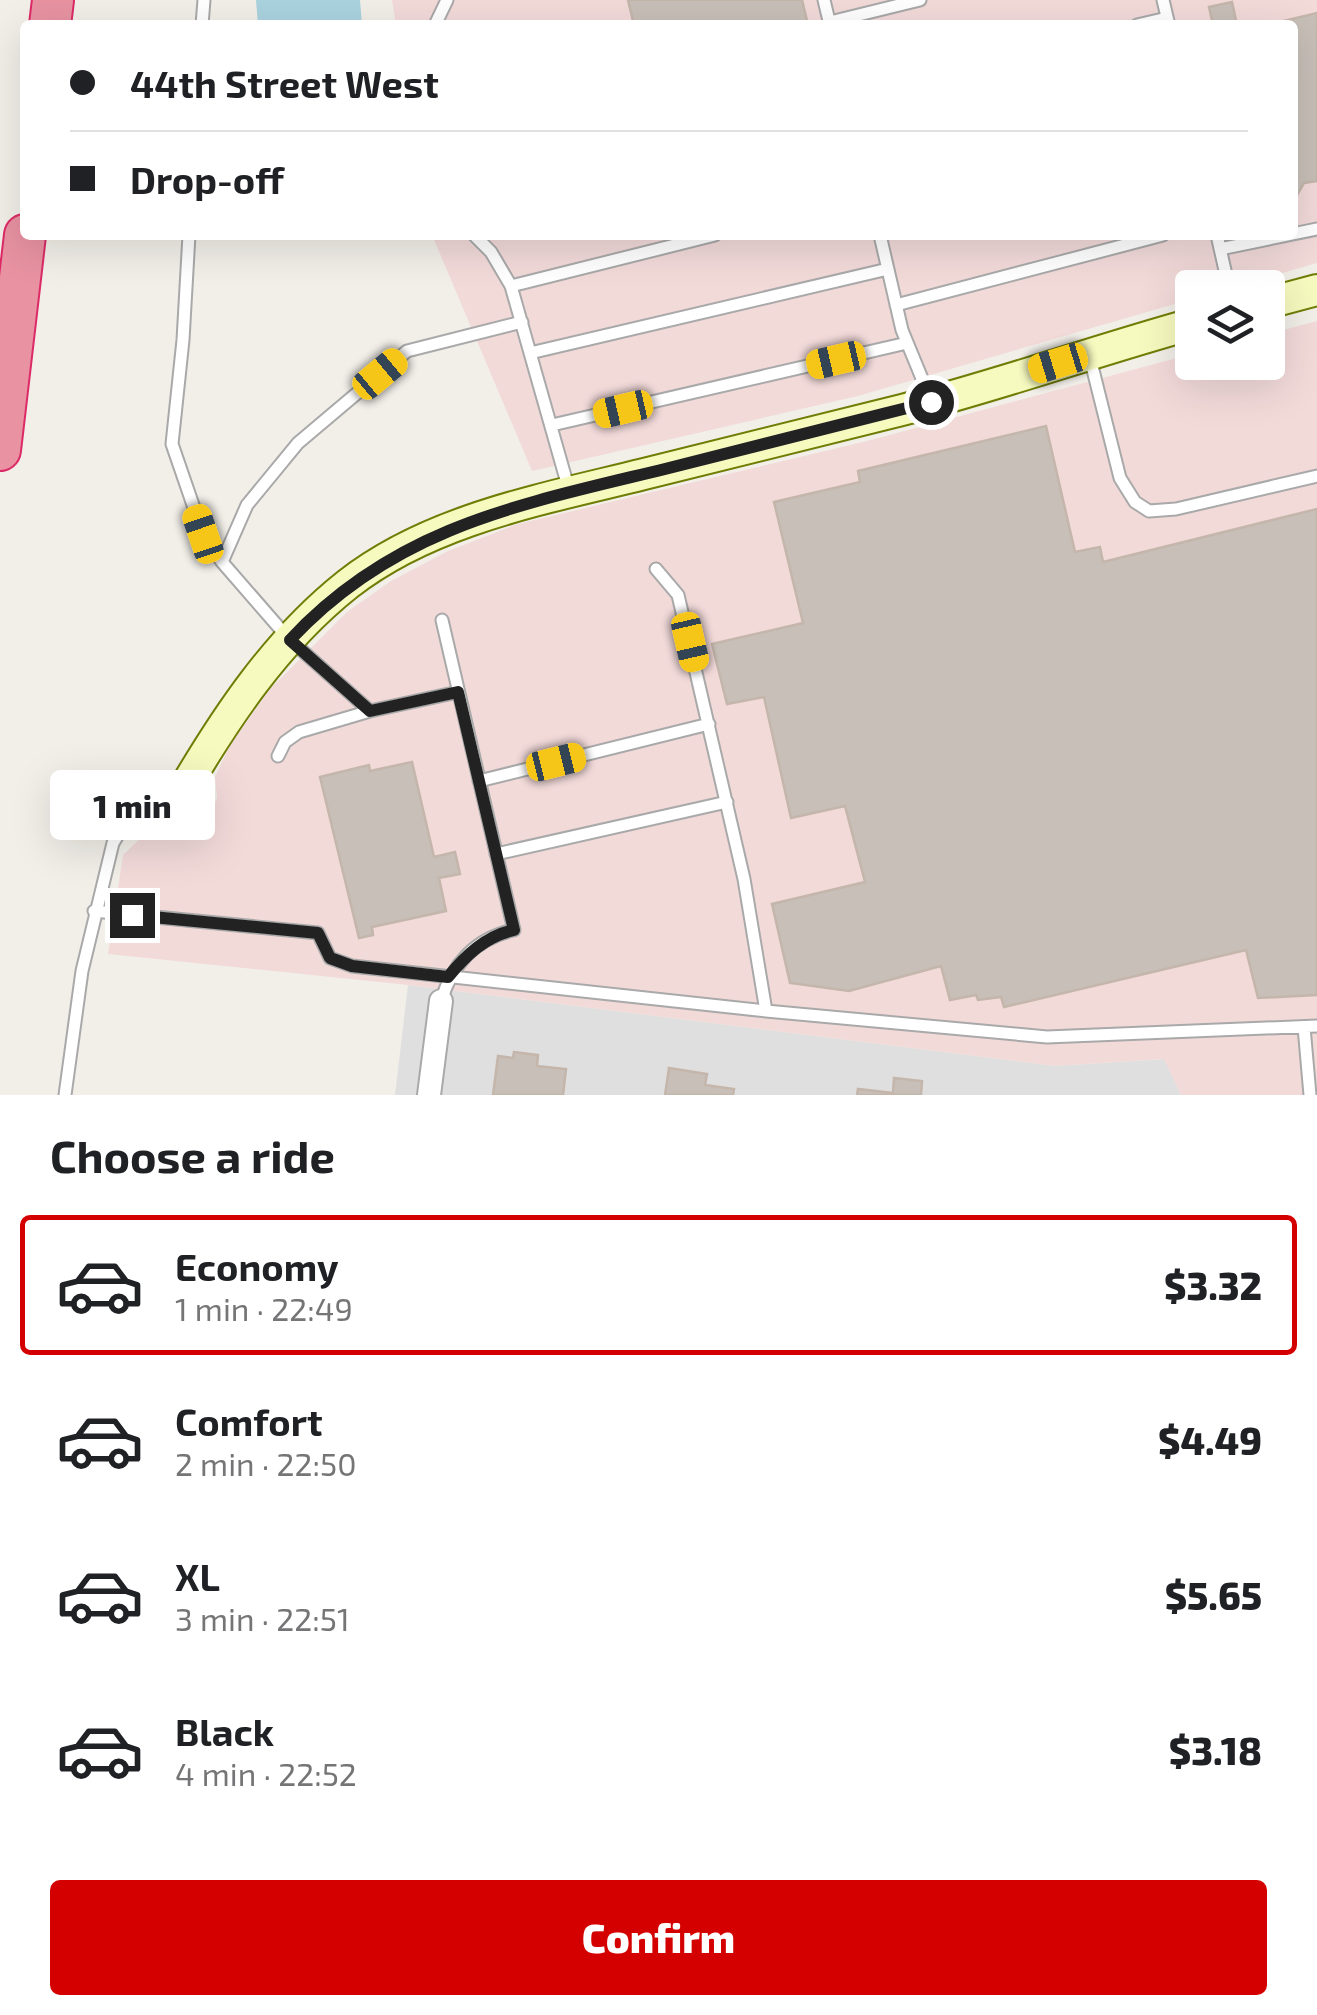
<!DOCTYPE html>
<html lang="en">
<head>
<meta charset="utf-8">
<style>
	:root { --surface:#fff; --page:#f2f2f2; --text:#202124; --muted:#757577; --line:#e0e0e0; --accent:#d40000 }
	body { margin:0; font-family:"Exo 2",sans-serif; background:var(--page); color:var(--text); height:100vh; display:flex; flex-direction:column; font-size:38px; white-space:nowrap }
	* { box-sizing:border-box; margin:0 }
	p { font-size:32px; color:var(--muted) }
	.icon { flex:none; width:55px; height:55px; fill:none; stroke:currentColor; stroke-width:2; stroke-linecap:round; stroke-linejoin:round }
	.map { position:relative; height:1095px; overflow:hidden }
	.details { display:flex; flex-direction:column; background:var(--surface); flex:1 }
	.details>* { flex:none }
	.top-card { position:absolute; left:20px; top:20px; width:1278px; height:220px; border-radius:10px; box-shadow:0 10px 40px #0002; display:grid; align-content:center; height:220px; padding:0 50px; background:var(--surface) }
	.controls { position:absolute; left:1175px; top:270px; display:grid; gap:20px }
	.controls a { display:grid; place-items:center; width:110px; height:110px; border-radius:10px; background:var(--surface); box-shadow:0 10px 40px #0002; font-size:50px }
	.end { position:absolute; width:45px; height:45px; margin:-22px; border:12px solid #222; background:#fff; box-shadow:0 0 0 5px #fff }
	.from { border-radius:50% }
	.bubble { position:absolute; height:70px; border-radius:10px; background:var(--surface); box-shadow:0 10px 40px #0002; font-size:32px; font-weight:800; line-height:70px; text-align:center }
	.car { position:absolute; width:30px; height:60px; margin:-30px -15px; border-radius:12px; box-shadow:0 0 8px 2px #0007; background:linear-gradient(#f5c518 24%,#345 0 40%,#f5c518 0 76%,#345 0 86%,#f5c518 0) }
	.top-card b { display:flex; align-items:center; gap:35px; height:95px; font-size:38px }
	.top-card b+b { border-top:2px solid var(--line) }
	.top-card i { width:25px; height:25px; background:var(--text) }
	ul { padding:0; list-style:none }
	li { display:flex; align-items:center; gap:30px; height:140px; margin:0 20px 15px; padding:0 30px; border:5px solid transparent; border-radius:10px }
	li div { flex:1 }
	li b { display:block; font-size:38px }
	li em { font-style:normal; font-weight:800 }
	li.selected { border-color:var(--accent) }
	li>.icon { width:90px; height:90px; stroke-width:1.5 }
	h2 { padding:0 50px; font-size:45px; line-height:120px }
	.action { display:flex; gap:20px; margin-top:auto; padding:20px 50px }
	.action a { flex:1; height:115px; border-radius:10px; background:var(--accent); color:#fff; font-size:40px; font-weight:800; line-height:115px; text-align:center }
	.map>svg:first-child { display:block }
</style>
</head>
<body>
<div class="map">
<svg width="1317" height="1095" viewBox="0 0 1317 1095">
	<rect width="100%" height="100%" fill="#f2efe9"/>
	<path fill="#e0dfdf" d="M408,985L1055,1066L1165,1059L1181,1095H395Z"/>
	<path fill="#f2dad9" d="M392,0H1317V263L1233,287L1192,288V299L858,396L532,471L432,235H1292V25H396Z
		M1317,321V1095H1181L1164,1059L1055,1066L408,985L108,954L123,855L155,824L173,832L191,829L209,816L217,798L215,777L230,745L271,688L347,612L391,581L448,551L518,524L867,441L1192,354V362H1268V334Z"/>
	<path fill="#aad3df" d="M256,0H360L362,25H258Z"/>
	<path fill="#c7bfb8" stroke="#c4b6ab" stroke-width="2.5" d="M628,0H802L808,25H634Z
		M1232,2L1237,25H1213L1209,7Z
		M1317,13V181L1304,183L1292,204V25H1267Z
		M1046,426L1075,552L1100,547L1103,562L1317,509V995L1258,998L1246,950L1004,1007L1001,997L978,1000L976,995L950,1000L941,966L849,991L790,983L772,904L865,882L845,806L791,818L764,697L727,704L712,644L803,623L774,502L860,482L858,471Z
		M412,762L434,857L455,852L460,874L439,878L446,911L372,927L373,935L359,938L320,777L369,765L370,771Z
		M514,1052L538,1055L537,1066L566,1069L563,1095H493L498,1056L513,1058Z
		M669,1068L707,1074L705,1085L734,1089L733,1095H665Z
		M894,1078L922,1081L921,1095H857L858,1089L893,1093Z"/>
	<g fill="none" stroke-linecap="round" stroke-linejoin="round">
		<defs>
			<path id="lane" d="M824,0L830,25
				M1163,0L1168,21
				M830,22L920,0
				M202,25L204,0
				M435,25L447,0
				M1137,25L1167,18
				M189,235L183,340L172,444L203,534L222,562L289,639L370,711
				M474,235L491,252L511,286L569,490
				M880,235L902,330L930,398
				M1217,235L1229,288
				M1220,249L1317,229
				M511,286L715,235
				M896,305L1163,235
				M530,353L888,269
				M1090,358L1120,478L1135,502L1149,511L1176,509L1317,476
				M552,425L907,343
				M222,562L247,505L298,443L407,351L522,322
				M656,569L678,595L744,879L766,1011L1047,1037L1317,1026
				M278,756L285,742L299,732L370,711L458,692
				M479,781L709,724
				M496,854L727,802
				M94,911L318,933L330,958L352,966L766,1011
				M441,1001C452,965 475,938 514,930L442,620
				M1304,1027L1310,1095
				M65,1095L82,971L113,843C128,816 147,804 178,797"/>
			<path id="street" d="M429,1095L441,1001"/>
			<path id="secondary" d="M1268,303L1317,290
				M179,797C225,718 276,641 348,584C431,519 544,499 644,474C730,452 816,431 902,410C999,385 1095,351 1192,324"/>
			<path id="highway" d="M50,25L53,0
				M0,450L25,235"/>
		</defs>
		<use href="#lane" stroke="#a9a9a9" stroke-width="15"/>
		<use href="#street" stroke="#a9a9a9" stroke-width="26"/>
		<use href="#secondary" stroke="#707d05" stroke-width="34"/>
		<use href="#highway" stroke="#dc2a67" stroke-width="44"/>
		<use href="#lane" stroke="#fff" stroke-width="11"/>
		<use href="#street" stroke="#fff" stroke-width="22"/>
		<use href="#secondary" stroke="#f7fabf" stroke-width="30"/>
		<use href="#highway" stroke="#e892a2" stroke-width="40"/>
	</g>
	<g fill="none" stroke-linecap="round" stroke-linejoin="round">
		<path stroke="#222" stroke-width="12" d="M132,915L318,933L330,958L352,966L448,977C466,955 486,936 514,930L458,692L370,711L290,640C395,527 521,504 665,469C753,447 842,424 931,402"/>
	</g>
</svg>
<div class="controls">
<a><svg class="icon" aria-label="layers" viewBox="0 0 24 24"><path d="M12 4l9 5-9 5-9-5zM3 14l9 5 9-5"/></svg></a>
</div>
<i class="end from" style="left:931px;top:402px"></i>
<i class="end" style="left:132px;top:915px"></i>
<div class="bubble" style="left:50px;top:770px;width:165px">1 min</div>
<i class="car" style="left:836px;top:360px;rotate:257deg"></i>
<i class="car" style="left:1058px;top:363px;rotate:253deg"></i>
<i class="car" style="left:380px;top:374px;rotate:50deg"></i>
<i class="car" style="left:623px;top:409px;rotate:257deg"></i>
<i class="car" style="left:203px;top:534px;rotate:341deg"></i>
<i class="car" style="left:690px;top:642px;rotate:167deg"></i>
<i class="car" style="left:556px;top:762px;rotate:76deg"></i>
<div class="top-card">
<b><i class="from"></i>44th Street West</b>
<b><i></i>Drop-off</b>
</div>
</div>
<section class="details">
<h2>Choose a ride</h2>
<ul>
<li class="selected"><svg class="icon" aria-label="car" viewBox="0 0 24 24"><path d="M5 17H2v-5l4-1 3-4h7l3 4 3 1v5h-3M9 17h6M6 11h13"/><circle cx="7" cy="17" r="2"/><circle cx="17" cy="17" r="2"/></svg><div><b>Economy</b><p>1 min · 22:49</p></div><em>$3.32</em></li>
<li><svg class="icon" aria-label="car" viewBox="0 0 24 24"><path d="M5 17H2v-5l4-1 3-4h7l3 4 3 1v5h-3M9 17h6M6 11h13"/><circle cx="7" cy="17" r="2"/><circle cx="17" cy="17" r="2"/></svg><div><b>Comfort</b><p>2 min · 22:50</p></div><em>$4.49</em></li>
<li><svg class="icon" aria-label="car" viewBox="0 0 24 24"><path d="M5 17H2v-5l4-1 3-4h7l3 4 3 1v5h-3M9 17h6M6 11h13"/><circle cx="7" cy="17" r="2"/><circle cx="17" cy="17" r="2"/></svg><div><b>XL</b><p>3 min · 22:51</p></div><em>$5.65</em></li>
<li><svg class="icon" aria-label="car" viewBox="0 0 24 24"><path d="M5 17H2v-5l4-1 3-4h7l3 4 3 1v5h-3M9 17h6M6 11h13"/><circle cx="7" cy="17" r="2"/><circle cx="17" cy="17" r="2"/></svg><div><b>Black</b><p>4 min · 22:52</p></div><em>$3.18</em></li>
</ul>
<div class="action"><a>Confirm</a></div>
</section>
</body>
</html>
